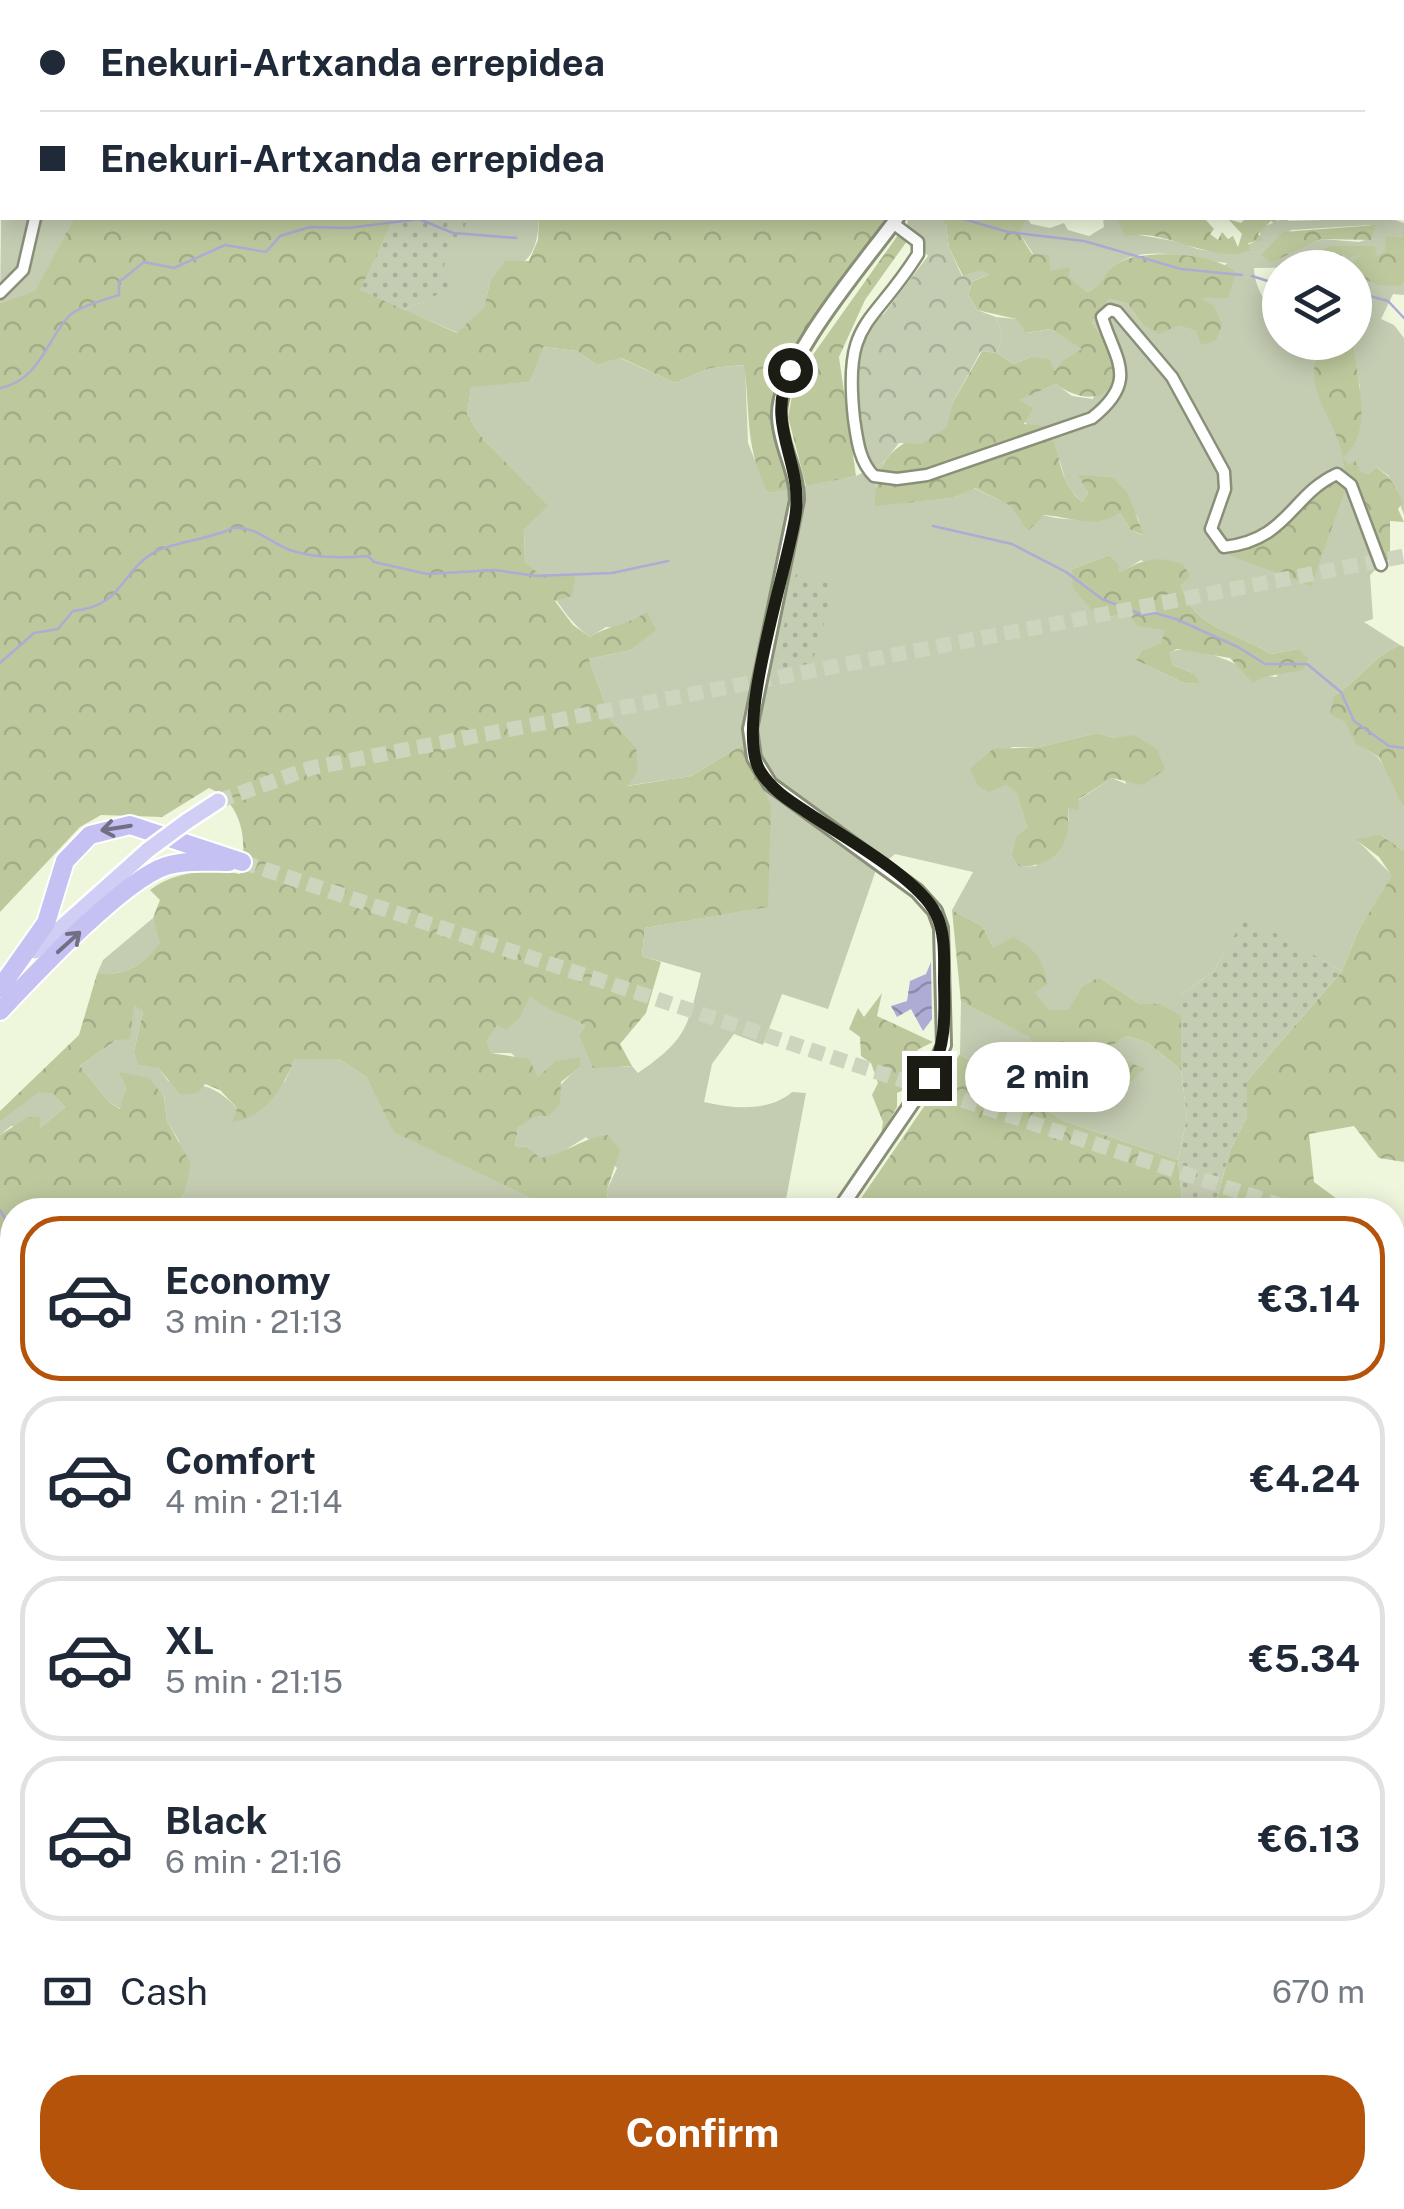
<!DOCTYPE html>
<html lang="en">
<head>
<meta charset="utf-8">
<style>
	:root { --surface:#fff; --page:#f6f6f7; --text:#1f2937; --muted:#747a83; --line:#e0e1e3; --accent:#b45309 }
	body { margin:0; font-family:"Public Sans",sans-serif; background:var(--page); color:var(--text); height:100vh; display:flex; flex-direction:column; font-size:38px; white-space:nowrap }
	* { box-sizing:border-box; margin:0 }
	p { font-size:32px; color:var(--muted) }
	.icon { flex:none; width:55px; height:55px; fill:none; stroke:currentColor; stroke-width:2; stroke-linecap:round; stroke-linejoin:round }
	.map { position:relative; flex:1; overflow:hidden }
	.details { position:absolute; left:0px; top:1198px; width:1405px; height:1012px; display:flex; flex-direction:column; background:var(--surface); border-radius:40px 40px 0 0; box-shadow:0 5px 25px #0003 }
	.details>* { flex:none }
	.guide { position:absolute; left:0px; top:0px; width:1405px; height:220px; box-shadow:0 5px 25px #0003; display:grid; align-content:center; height:220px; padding:0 40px; background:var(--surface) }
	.controls { position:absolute; left:1262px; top:250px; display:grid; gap:20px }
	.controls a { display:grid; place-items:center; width:110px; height:110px; border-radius:50%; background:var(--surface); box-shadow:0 5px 25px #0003; font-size:50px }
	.end { position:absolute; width:45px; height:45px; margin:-22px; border:12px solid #1b1d14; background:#fff; box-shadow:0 0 0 5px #fff }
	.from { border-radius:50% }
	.bubble { position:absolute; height:70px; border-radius:35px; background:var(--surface); box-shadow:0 5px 25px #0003; font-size:32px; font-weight:700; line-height:70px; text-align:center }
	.guide b { display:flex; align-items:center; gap:35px; height:95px; font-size:38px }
	.guide b+b { border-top:2px solid var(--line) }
	.guide i { width:25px; height:25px; background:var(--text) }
	ul { padding:18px 0 0; list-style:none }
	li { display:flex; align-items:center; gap:30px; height:165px; margin:0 20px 15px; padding:0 20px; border:5px solid var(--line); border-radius:40px }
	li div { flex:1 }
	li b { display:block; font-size:38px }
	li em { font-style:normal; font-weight:700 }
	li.current { border-color:var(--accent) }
	li>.icon { width:90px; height:90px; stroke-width:1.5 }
	.pay { display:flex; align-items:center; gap:25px; height:110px; padding:0 40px; font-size:38px }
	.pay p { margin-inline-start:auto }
	.cta { display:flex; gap:20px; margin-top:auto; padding:20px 40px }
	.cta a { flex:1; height:115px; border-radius:40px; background:var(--accent); color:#fff; font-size:40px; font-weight:700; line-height:115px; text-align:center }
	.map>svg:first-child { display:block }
</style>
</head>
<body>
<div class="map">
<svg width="1404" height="2209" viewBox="0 0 1404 2209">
	<defs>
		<pattern id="forest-crowns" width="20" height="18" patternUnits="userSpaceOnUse" patternTransform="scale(2.5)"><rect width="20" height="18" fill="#bdc99d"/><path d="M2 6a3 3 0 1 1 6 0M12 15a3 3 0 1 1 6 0" fill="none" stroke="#a2ac86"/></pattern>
		<pattern id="park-crowns" width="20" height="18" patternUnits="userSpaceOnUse" patternTransform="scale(2.5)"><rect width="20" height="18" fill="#c4ccb2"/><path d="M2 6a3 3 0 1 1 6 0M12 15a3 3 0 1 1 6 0" fill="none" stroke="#a8af98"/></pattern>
		<pattern id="garden-dots" width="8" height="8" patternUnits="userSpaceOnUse" patternTransform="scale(2.5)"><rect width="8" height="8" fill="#c4ccb2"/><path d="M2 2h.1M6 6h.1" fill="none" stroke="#a8af98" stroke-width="1.8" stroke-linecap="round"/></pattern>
		<pattern id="water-waves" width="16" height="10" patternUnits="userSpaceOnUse" patternTransform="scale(2.5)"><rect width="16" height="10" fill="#aeabd5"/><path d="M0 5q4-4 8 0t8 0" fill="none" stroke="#8d8bac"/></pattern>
	</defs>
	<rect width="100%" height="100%" fill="#eef6dc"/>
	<path fill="#e1eac9" d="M1393,2089L1404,2129V2209H1320L1318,2198H1392Z"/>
	<path fill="#c4ccb2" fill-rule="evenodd" d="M2,153V218H74L35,292L0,303Z
		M468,218H539C537,261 525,263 490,282L484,307L458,333L405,310L448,289L443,265Z
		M1027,218L1031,224L1050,228L1064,223L1068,230L1089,236L1104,227L1103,218H1117L1134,234L1185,243C1200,255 1232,251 1251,249L1247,245L1259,240L1261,228L1284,218L1289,221L1389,218L1404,223V237L1380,255L1376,257L1375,246L1330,254V258L1342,252L1363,254L1347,267L1254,268C1254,295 1280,316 1280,342L1327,343L1318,353L1355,440L1360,387L1354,357L1355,294L1365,287L1355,281V275L1399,286L1404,282V295L1393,294L1381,319L1394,325L1404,338V515L1389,476L1376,467L1368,474L1359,471L1347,483L1377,568L1370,575L1373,619L1364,622L1400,645C1369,659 1362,678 1334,696L1357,744L1378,757L1393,782L1404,808V851L1379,834L1356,839L1393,876L1358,931L1342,971L1245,917L1214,971L1181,995V1017L1161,1004H1140L1099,977L1082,986L1068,1011L1049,1010L994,948L982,926L952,910L973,872L895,854L876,870L828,1009L782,994L763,1045L734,1034L712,1064L704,1102C733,1109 769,1112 792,1092L806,1093L784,1210H608L607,1190L617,1168L586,1137L556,1156L539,1158L528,1147L515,1146L518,1128C543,1111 556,1085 580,1067L537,1077L511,1053H491L485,1041L497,1024L530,995C547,1010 566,1014 585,1026L579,1035C591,1053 609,1070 632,1066L638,1073C687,1039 687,1029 701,973L642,956L645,928L767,907L742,745L691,776L626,786L636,747L611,720L589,659L631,650L655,630L606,627L590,637C561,617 551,584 525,562L524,528L547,506L484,440L467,415L471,386L530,382L542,347L577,351L597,365L620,358L675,383L710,368L745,365L748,443L768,493L856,476L884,462L876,485V505L953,498L974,488C1024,513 1066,529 1120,513L1131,530L1143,535L1138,518L1112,477L1079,476L1088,493L1082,502C1058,480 1067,469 1055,453C1036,428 1026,437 1018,400L1056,384L1072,396L1093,399L1109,352L1092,323L1109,299L1128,304L1142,324H1179L1196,331L1197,297L1227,263C1193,260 1147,242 1115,265C1103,274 1106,283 1087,292C1074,281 1056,277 1044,266C1032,256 1029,244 1018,233ZM1370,225L1365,240L1359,242L1322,239L1289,252L1282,238L1291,230ZM1322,490L1311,585L1228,554C1268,541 1294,523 1322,490ZM1109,555L1119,574L1141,560L1181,585C1193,629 1237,632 1271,654L1298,649L1276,677C1248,676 1201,638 1168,653L1173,665L1195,674L1199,684L1184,683L1136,660L1142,650L1162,643L1166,630L1130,614L1099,618L1072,569ZM1097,733L1114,738L1126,784L1112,778L1068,807L1069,821L1036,866L1020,867L1011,856L1016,838L1027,827L1016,790L1005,785L978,786L977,778L1012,747H1039Z
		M996,317L1016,319L1027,333L1050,329L1083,349L1055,372L1031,357L1013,364L997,353L1002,336Z
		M153,918L161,943C142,966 127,975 97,974L103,960Z
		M961,1002L1031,1037L1039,1069L1061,1077L1071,1055L1090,1052L1105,1077L1129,1084L1143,1069L1103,1050L1127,1036L1148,1043L1181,1070L1187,1117L1178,1160L1064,1121L960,1054Z
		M134,1004L143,1012L134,1051L158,1068L168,1081C199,1083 215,1085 237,1108L233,1122L285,1081L295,1059H339L366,1077L395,1132L555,1210H170L184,1194L179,1141L167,1121L164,1096L120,1073L126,1088L121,1109L110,1103L80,1066L116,1040Z
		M39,1091L53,1094L65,1107L38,1130L11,1126L0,1135V1122Z
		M1404,1496V1850L1393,1851L1392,1507Z
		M1137,2198H1240L1215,2209H1128Z"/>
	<path fill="url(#forest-crowns)" d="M0,0H840V2H2L0,154Z
		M74,218H394L361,290L457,333L484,307L490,282L505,261H529L538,240L539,218H890C860,260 777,358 774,406C772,434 783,462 791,489L768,493C744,445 751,416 744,365L710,368L675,383L621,358L597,365L577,351L543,347L530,382L471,387L467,415L484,440L548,506L524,529L525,562L539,574L575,576L572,596L555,601L573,625L590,637C610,624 625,627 647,612L656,630L631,650L589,659L611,720L636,747L638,771L628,786L691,776L742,745L771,805L768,907L645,928L642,956L661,962L646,1013L620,1044L632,1066L593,1068L579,1035L585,1026C566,1014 547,1011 530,996L520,1017L506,1030L497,1025L486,1041L491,1053L529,1059L538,1077L556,1061L580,1057V1067L561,1082L560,1104L549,1116H535L518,1128L515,1146L528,1147L540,1158C565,1154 582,1138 608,1135L620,1150L607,1190L608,1210H555L394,1132L366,1077L339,1059H295C280,1092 268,1114 232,1123L237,1108L220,1090L205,1084L198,1093L181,1095L158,1068L138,1064L134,1051L143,1012L134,1005L130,1039L116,1040L80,1066L110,1103L120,1109L126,1088L119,1072L149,1078L164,1097L167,1121L191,1164L184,1194L170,1210H12V1574L0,1572V1135L28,1117H41L39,1129L65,1107L53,1094L39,1092L0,1122V1111L79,1035L97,974C127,975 142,966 160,943L153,918L160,900L150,890C174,871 211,868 240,874C248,842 243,803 209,788L162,817L101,815L80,827L0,912V303L35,291Z
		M938,218H1027L1019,233L1032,254L1049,255L1050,271L1070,267L1068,277L1087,292C1106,283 1102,274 1115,265C1138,247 1219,253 1236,273L1228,298H1200L1213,305L1222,324L1216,340L1201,345L1196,331L1179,325L1159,334L1142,324L1128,304L1109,299L1092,323C1101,337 1112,351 1113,367C1116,407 1076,400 1056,384L1019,400L1033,408L1024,424L1044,426C1064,451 1055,479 1082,502L1088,493L1078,475L1112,477L1127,492L1144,535L1131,530L1120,513C1093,530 1073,517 1044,515L1028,531L1011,506L975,488L953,498L875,506C876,450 900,442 946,427L952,404L982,351L997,353L1013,364L1031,357L1049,359L1055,371L1064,360L1082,349L1050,329L1026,333L1016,319L977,310L968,294L973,281L988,275L963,276L949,248L946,225Z
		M1117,218H1204L1214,229L1210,234L1218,240L1222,232L1228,239L1233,236L1238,247L1242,234L1228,219L1241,223L1246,218H1295L1278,219L1275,224L1271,221L1258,234L1263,240L1248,243L1251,250C1215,267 1161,225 1125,237Z
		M1376,225L1371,240L1321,239L1272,262L1261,255L1283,232Z
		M1402,231L1404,232V282L1400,286L1378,285L1355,275V268L1347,267L1362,254L1348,257L1342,252V261L1329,267L1325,263L1330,254L1315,253L1331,246H1375L1377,256L1385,251L1386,237H1403Z
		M898,235L907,241L865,300L839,357L856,476L806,486L788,417L795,380Z
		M1327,343H1354C1355,379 1376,429 1343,458L1349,465L1355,461L1360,471L1368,474L1376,467L1389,477L1403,502L1398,509L1404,522L1390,521V558L1377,568L1347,485L1311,586L1226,554C1246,549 1262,545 1279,533C1296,520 1324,475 1347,480C1344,467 1343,453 1338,440C1326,407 1297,375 1327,343Z
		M1109,555L1119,565V573C1143,559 1156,555 1183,564L1190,576L1181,585C1193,629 1237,632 1271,654L1298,649L1308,658L1303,670L1264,677L1253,683L1230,658L1177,649L1169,653L1173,665L1195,674L1200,684L1184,683L1136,660L1142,650L1161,643L1165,630L1137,626L1130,614L1099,618L1073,588L1072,569Z
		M1400,645L1404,647V808L1379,757L1356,744L1345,722L1330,714L1334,696C1362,678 1369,659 1400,645Z
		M1097,733L1114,738L1134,735L1157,749L1165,769L1143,785L1112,778L1079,799L1078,810L1068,808C1071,845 1058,865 1020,867L1011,856L1016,837L1027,827L1016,791L1005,785L989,792L978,786L970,769L993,749L1039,747Z
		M1379,834L1404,851V1162L1379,1158L1354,1126L1309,1134L1314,1182L1352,1210H1214L1230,1150L1247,1117V1081L1342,971L1358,931L1392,876L1379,857L1355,839Z
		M952,910L982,926L994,948L1013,937C1036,949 1043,959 1047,984L1035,993L1049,1010H1068L1082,986L1099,977L1140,1004H1161L1181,1016V1070L1148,1043L1127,1036L1104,1050L1144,1069L1129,1084L1105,1077L1090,1052L1071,1055L1060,1078L1039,1069L1030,1037L961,1002Z
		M882,993L877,1016L933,1042L917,1050L925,1055L920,1063L910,1066L914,1076L906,1089L897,1093V1107L881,1135L883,1122L872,1095L878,1083L871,1063L861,1056L860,1037L849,1029L858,1008L864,1017Z
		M960,1054L1064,1121L1178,1160L1183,1210H853Z
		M1393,1274L1404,1287V1496L1393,1507Z
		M0,2027L12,2033V2198H208L195,2209H0Z"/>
	<path fill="url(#park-crowns)" d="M908,218H938L946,225L949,248L962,276L979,270L990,274L973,281L968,294L977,310L996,317L1002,336L997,353L981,351L952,404L947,427L922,444L899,443L884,462L873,468C857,444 849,368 859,340C862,331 871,321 876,312L883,315L928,256L907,229Z"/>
	<path fill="url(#garden-dots)" d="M394,218H468L458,246L444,265L449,289L405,310L360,290Z
		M796,574L830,580L835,587L809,673L774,669Z
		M1245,916L1342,971L1247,1081V1117L1230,1150L1214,1210H1183L1178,1160L1187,1117L1181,1070V995L1214,971Z"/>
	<path fill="url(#water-waves)" d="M931,962L932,1019L923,1031L911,1009L897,1017L891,1006L907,1001L910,981L926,974Z"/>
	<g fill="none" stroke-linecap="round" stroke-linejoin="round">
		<path stroke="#aeabd5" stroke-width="2.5" d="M960,218L1008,232L1084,241L1181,269L1242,275
			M1252,276L1280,285
			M1355,292L1388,301L1404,318
			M0,388C39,381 46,341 69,316C77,307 106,299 119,295V282L144,262L174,268L225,245L266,252L280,236L310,227L348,228L419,219L453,233L516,238
			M933,526L1012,544L1066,572L1102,599L1143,615L1155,613L1176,619L1238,647L1265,664H1307L1341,692L1354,721L1389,746L1404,748
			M0,663L34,633L58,629L73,611C126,606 119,569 159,550C174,543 225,535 232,528C255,525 270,543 290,550C312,558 344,558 368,556L374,562L427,574L495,570L536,576L612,573L668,561
			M0,1210L12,1230
			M0,2113L12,2112
			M257,2198L267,2209"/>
		<path stroke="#ced5be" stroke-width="15" stroke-dasharray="15 8" stroke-linecap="butt" d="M218,801L311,768L1404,556
			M242,862L1295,1210
			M1392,1242L1404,1246"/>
		<defs>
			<path id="minor" d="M964,2L970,0
				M898,227L918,242V254C871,329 843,318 854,419C857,439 859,461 874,476L897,479L927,475L1092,418C1140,380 1115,360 1102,317L1110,310L1117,312L1172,377L1224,472L1225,489L1211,529L1224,547C1288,540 1291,495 1337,474L1351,485L1381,565
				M0,293L23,270L35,218
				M0,1535L12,1531
				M1392,1751L1404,1743
				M1392,1828L1402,1809L1404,1761
				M1392,1885L1404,1882
				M1392,2010L1395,2060L1404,2097
				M931,2198V2209
				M1269,2209L1270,2198"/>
			<path id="tertiary" d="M989,2L990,0
				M839,1210L929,1078L944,1045L941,928L935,911L917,891L770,784L754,758L750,729L797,500C797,470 780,446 779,417C776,364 865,262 897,218
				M817,2209L820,2198"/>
			<path id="trunk" d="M186,822L218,801
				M35,951L148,850"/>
			<path id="motorway" d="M0,988L46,923L65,861L90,835L130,825L242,862
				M0,1011C34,975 123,880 166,866C186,860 209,862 229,862"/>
		</defs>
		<use href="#minor" stroke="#899078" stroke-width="15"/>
		<use href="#tertiary" stroke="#899078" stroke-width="18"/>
		<use href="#trunk" stroke="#fff" stroke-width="20"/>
		<use href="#motorway" stroke="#fff" stroke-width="22"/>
		<use href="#minor" stroke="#fff" stroke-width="10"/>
		<use href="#tertiary" stroke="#fff" stroke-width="12"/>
		<use href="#trunk" stroke="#d0cef4" stroke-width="15"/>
		<use href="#motorway" stroke="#c5c1f2" stroke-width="18"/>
		<defs>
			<path id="trunk-bridge" d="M148,850L186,822"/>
		</defs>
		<use href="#trunk-bridge" stroke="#fff" stroke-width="20" stroke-linecap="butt"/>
		<use href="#trunk-bridge" stroke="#d0cef4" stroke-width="15"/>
	</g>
	<defs><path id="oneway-shaft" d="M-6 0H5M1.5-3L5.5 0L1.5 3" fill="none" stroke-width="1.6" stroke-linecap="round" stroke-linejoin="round" transform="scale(2.5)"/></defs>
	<g stroke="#706f83">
		<use href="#oneway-shaft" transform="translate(116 828) rotate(171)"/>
		<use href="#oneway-shaft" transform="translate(69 942) rotate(-42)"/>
	</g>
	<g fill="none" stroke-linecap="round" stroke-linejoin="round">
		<path stroke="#1b1d14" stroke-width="12" d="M790,370C764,428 805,462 795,518C786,574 734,726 760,771C771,789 788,800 805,811C840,835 919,878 936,914C946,934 944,960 944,982C945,1017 946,1046 929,1078"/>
	</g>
</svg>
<div class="controls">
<a><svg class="icon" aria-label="layers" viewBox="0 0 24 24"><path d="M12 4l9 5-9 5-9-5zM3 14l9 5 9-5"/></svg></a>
</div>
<i class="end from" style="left:790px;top:370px"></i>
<i class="end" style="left:929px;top:1078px"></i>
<div class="bubble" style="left:965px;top:1042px;width:165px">2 min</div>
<div class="guide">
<b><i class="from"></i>Enekuri-Artxanda errepidea</b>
<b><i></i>Enekuri-Artxanda errepidea</b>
</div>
<section class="details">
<ul>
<li class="current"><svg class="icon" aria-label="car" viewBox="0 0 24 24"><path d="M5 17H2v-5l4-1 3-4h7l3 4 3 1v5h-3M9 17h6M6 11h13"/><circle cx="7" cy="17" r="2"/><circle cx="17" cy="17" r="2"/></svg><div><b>Economy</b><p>3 min · 21:13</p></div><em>€3.14</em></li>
<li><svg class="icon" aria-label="car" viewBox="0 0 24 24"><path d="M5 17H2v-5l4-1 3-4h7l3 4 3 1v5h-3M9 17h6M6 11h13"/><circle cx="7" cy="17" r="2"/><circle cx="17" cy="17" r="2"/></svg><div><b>Comfort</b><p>4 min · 21:14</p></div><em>€4.24</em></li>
<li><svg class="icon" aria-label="car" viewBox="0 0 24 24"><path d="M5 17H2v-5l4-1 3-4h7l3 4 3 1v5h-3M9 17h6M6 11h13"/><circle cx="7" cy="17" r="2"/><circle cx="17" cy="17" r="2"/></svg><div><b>XL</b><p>5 min · 21:15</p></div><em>€5.34</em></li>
<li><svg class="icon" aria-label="car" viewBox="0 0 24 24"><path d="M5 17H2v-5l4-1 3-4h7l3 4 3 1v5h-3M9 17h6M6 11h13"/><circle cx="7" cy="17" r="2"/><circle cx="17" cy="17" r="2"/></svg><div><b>Black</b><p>6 min · 21:16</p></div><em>€6.13</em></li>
</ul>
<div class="pay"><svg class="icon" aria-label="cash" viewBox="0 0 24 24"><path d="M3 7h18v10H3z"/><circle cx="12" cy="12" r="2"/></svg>Cash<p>670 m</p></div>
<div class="cta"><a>Confirm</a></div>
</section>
</div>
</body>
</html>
